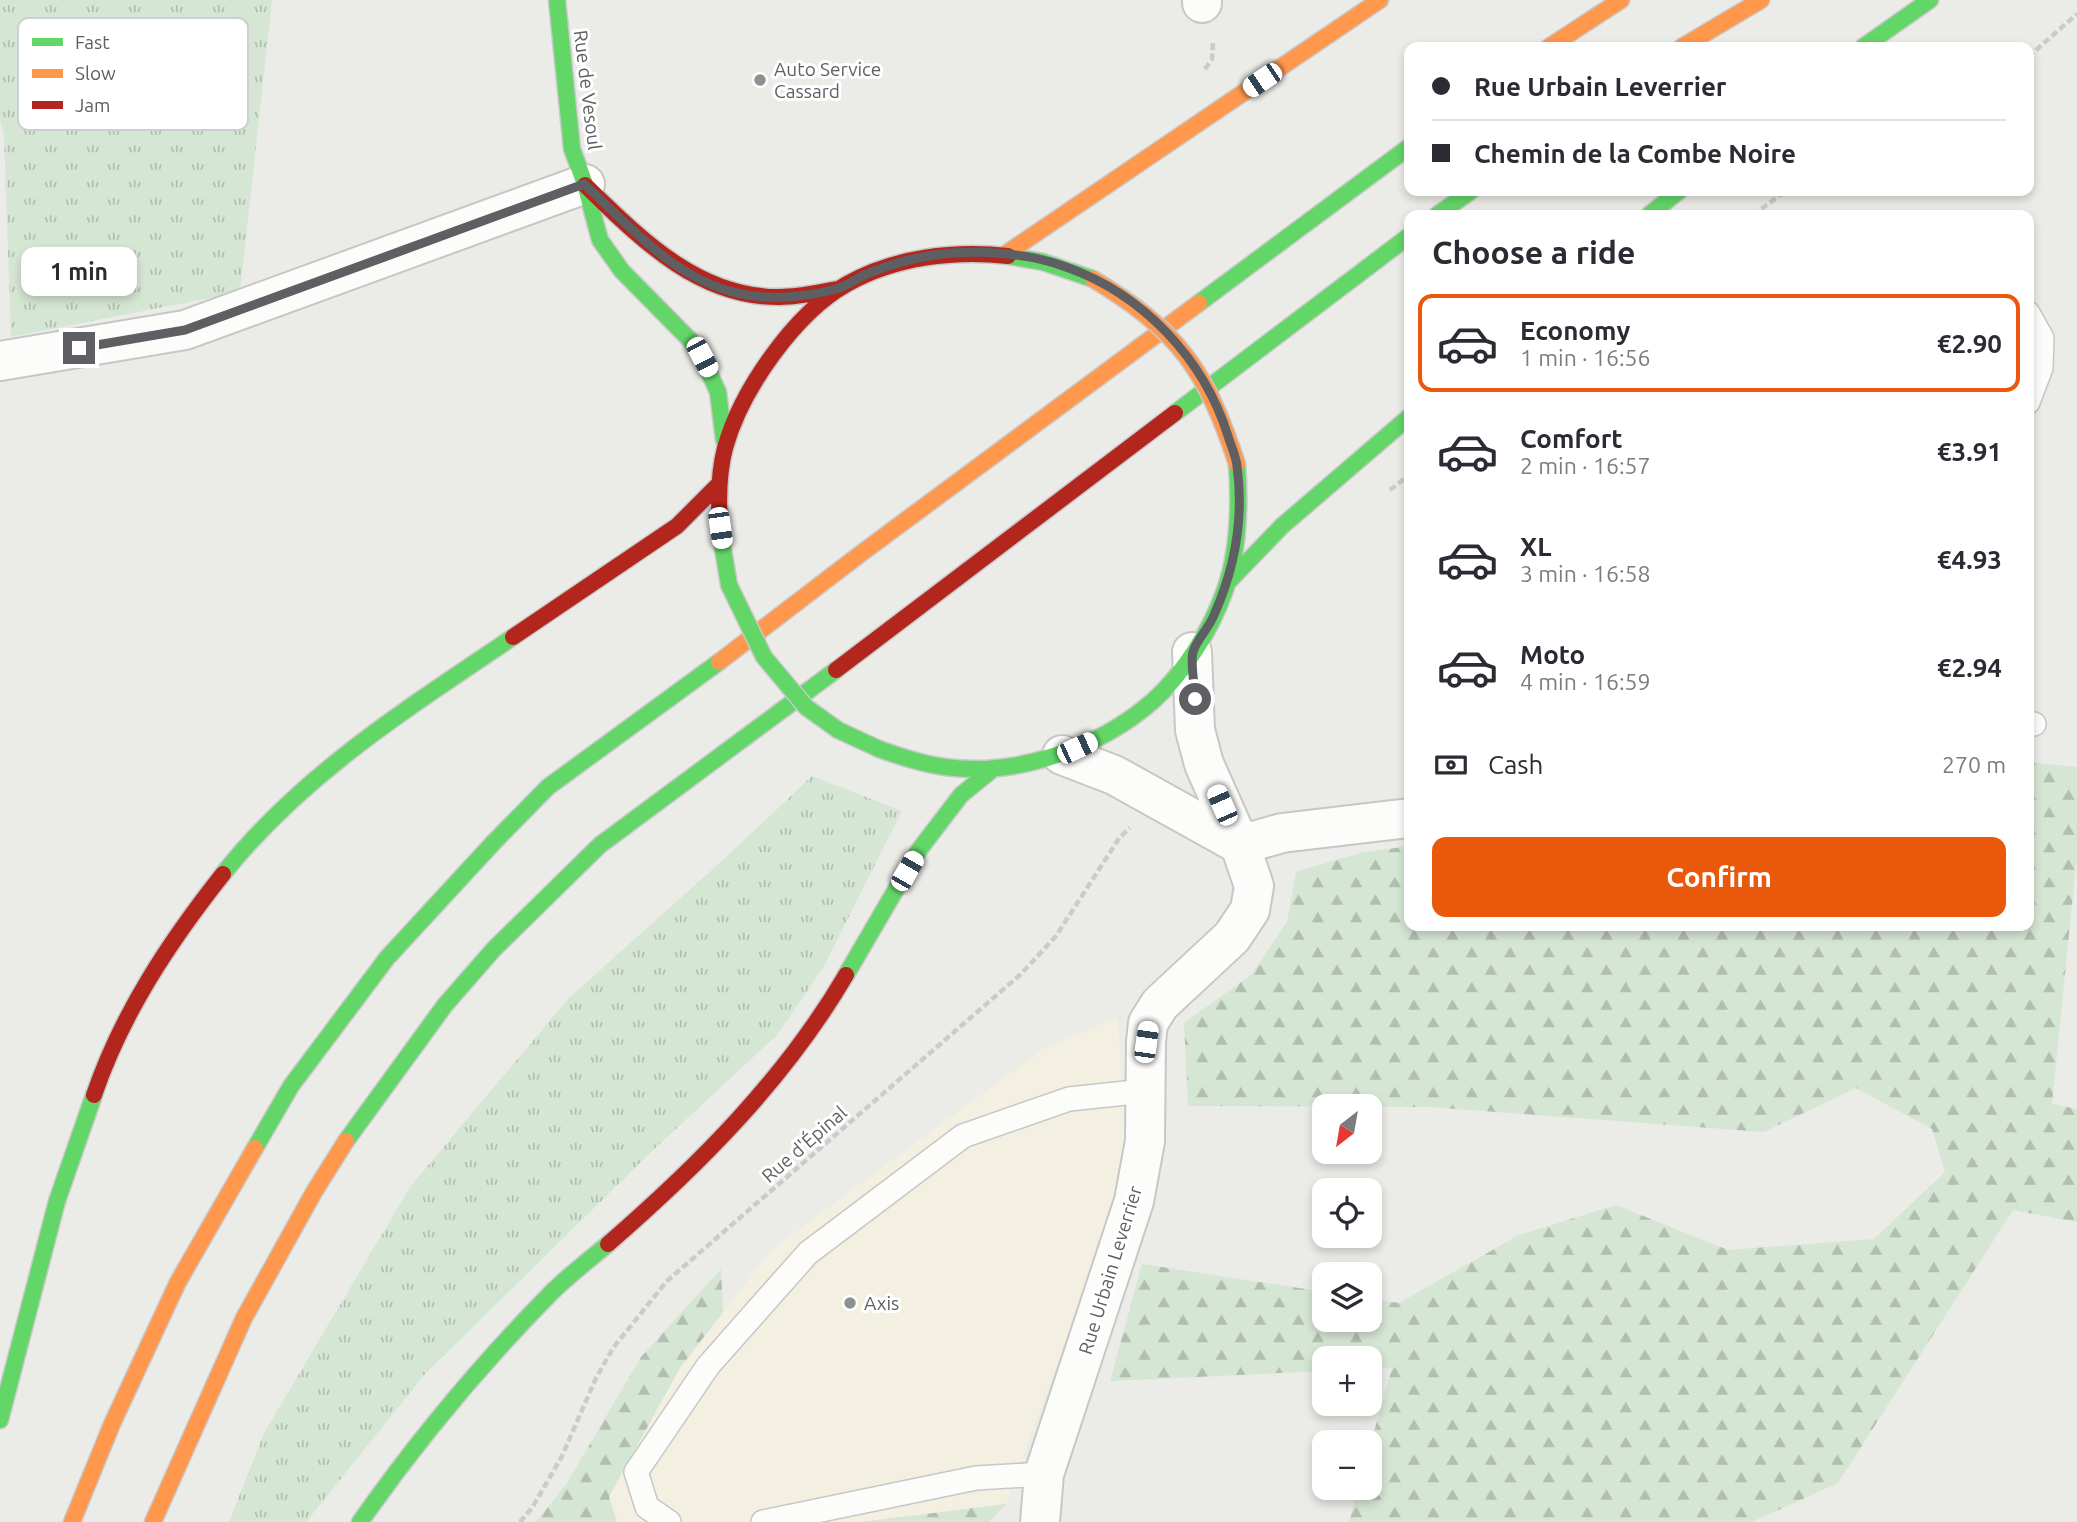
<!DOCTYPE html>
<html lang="en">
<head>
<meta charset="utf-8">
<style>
	:root { --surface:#fff; --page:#f2f2f3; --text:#2b2b33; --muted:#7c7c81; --line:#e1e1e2; --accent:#ea580c }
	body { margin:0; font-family:Ubuntu,sans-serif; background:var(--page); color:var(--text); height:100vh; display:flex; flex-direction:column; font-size:26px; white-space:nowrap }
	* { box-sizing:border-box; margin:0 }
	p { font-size:23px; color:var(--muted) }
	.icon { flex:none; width:38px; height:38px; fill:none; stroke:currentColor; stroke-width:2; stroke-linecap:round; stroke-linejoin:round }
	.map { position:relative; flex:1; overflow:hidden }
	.drawer { position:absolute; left:1404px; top:210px; width:630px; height:721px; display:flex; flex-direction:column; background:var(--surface); border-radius:14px; box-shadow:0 4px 10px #0003 }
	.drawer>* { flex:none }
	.guide { position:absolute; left:1404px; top:42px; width:630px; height:154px; border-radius:14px; box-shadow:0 4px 10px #0003; display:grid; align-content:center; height:154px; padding:0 28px; background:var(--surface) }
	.needle { width:46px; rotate:211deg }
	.tools { position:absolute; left:1312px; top:1094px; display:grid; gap:14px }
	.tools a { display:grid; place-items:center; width:70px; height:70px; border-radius:14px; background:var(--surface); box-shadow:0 4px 10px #0003; font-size:35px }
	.end { position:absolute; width:32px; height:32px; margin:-16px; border:9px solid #5d5f63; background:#fff; box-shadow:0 0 0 4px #fff }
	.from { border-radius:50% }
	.bubble { position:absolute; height:49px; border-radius:14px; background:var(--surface); box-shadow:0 4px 10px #0003; font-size:23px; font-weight:700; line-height:49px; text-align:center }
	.car { position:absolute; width:21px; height:42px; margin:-21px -10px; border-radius:9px; box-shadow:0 0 5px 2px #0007; background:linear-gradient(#fff 24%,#345 0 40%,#fff 0 76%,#345 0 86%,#fff 0) }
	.guide b { display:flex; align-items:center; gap:24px; height:66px; font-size:26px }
	.guide b+b { border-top:2px solid var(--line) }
	.guide i { width:18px; height:18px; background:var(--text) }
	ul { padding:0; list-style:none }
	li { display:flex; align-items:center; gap:21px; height:98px; margin:0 14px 10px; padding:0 14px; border:4px solid transparent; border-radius:14px }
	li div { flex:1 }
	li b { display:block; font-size:26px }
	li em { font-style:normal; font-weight:700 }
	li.active { border-color:var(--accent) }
	li>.icon { width:63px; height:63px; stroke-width:1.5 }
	h2 { padding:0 28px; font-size:32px; line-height:84px }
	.pay { display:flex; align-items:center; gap:18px; height:77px; padding:0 28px; font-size:26px }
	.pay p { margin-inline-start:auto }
	.action { display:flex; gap:14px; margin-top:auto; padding:14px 28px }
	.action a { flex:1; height:80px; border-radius:14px; background:var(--accent); color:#fff; font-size:28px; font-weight:700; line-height:80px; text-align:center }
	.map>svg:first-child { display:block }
</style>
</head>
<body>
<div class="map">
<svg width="2077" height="1522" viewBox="0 0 2077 1522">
	<defs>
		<pattern id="grass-tufts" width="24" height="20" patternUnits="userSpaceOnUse" patternTransform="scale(1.75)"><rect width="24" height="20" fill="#d6e6d4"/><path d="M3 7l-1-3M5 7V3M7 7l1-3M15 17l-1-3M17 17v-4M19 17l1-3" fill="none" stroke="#b1beb0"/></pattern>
		<pattern id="forest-firs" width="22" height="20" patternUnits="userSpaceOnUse" patternTransform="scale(1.75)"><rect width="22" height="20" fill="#d6e6d4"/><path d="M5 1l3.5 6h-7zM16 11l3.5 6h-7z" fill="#b1beb0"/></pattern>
	</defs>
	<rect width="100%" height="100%" fill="#ebebe7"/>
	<path fill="#f3f0e2" d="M1118,1017L1128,1170L1006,1504L861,1522H617L608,1497L680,1368L772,1249L1043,1049Z"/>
	<path fill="url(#grass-tufts)" d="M0,0H272L240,292L11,337L4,136L0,120Z
		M812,776L902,811L823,968L777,1035L649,1154L425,1374L306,1522H229L264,1433L410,1187L568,999L725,858Z"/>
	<path fill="url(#forest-firs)" d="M2028,762L2077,767V855L2052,1104L2077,1109V1222L2013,1210L1838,1483L1752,1522H1349L1358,1488H1370V1446L1392,1368L1370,1369V1358H1325V1371L1110,1381L1142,1264L1325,1292V1320H1370V1299L1399,1303L1519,1235L1616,1205L1728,1250L1874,1239L1945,1172L1932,1129L1856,1088L1764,1132L1429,1107L1188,1106L1184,1023L1252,974L1287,922L1296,872L1360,853L1409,846V926H2028Z
		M721,1269L723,1312L680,1368L609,1497L617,1522H536L567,1483L641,1357Z
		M1006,1504L989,1522H861Z"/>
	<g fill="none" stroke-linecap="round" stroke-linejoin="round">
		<defs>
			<path id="lane" d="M2028,313L2042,338L2041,368L2028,402
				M2028,725L2034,724
				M669,1522L647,1507L636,1472L708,1366L808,1253L963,1136L1069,1099L1145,1091
				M763,1522L976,1478L1044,1474"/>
			<path id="street" d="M1202,0V3
				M0,361L185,330L585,184
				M1062,755L1114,775L1240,845
				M1240,845L1282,833L1409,818
				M1040,1522L1044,1474L1134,1201L1145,1141L1146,1042L1148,1023L1160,1004L1232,937L1250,910L1254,886L1240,845L1204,764L1195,730L1192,652"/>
			<path id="fast" d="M557,0L572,149L585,184L600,240L622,271L691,341L702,357L718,392L724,440
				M1863,47L1930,0
				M1437,215L1471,191
				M1649,215L1679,191
				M1008,256L1043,262L1093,279
				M1199,303L1409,147
				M1175,413L1409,236
				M1228,582L1282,526L1409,417
				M879,749C901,757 922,764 945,767C1017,777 1099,748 1153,701C1184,673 1211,630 1225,590C1239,550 1240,506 1237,464
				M223,874C302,774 410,707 513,637
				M846,975L919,850L961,795L993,769
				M346,1141L445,1005L494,949L600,845L836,670
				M255,1148L291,1086L387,958L494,842L548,787L719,662
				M0,1420L57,1201L94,1095
				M360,1522C417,1441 482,1363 551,1293C569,1275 589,1260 608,1244"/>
			<path id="slow" d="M1549,47L1621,0
				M1682,47L1761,0
				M1004,255L1380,0
				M719,662L859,555L1199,303
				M72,1522L112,1424L178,1282L255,1148
				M153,1522L244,1318L314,1192L346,1141"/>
			<path id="jam" d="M585,185C640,238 698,298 780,297C800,297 820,292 839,289
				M722,543C718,511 717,479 725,448C741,390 795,313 847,284C895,257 954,250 1008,256
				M513,637L677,526L718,485
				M836,670L1175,413
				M94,1095C122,1013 170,941 223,874
				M608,1244C699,1165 785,1079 846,975"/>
		</defs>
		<use href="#lane" stroke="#c7c7c7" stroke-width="26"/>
		<use href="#street" stroke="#c7c7c7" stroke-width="42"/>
		<use href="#fast" stroke="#c8c9c9" stroke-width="19"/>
		<use href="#slow" stroke="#c8c9c9" stroke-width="19"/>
		<use href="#jam" stroke="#c8c9c9" stroke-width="19"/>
		<path stroke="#c9ccca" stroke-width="4.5" stroke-dasharray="7 3.5" stroke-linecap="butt" d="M2028,57L2077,14
			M1205,69L1212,59L1213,41
			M1753,215L1786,191
			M1390,490L1409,475
			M520,1522L532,1508L562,1456L596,1378L613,1348L667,1281L1021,974L1056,936L1120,837L1130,828"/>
		<use href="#lane" stroke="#fcfcfb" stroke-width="23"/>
		<use href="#street" stroke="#fcfcfb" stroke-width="38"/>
		<use href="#fast" stroke="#63d668" stroke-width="16"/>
		<use href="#slow" stroke="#ff974d" stroke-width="16"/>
		<use href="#jam" stroke="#b3261e" stroke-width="16"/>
		<defs>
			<path id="fast-bridge" d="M722,543L729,585L764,657L806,707L838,730L879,749"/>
			<path id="slow-bridge" d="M1093,279C1179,331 1206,370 1237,464"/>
		</defs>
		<use href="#fast-bridge" stroke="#c8c9c9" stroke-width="19" stroke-linecap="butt"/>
		<use href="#slow-bridge" stroke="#c8c9c9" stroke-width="19" stroke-linecap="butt"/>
		<use href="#fast-bridge" stroke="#63d668" stroke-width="16"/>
		<use href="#slow-bridge" stroke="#ff974d" stroke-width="16"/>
	</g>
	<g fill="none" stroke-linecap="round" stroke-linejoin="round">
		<path stroke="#5d5f63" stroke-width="9" d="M79,348L185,330L584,184C630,227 674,278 737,293C768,301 806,297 836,289C848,286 858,277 869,273C891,264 917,257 941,254C980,250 1029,253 1066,267C1143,294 1204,359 1228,436C1231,446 1236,456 1237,466C1244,518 1235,568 1214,615C1209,628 1197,639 1193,652C1190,662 1195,687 1195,699"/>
	</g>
	<g fill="#8f9091" stroke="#fff" stroke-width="2.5">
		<circle cx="760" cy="80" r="7"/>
		<circle cx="850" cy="1303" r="7"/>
	</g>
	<g text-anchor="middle" stroke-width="6" stroke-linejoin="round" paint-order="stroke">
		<g font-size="19" fill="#5d5f63" stroke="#fff" text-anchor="start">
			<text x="774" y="76">Auto Service<tspan x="774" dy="22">Cassard</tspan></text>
			<text x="864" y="1310">Axis</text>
		</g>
		<g font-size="19" fill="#5d5f63" stroke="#fff">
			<text transform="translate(588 90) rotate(83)" y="7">Rue de Vesoul</text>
			<text transform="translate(804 1144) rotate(-41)" y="7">Rue d'Épinal</text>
			<text transform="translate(1110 1270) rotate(-73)" y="7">Rue Urbain Leverrier</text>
		</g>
	</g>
	<rect x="18" y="18" width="230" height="112" rx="10" fill="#fff" stroke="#cecfd0" stroke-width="2"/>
	<rect x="32" y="38" width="31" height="8" fill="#63d668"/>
	<rect x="32" y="69" width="31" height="9" fill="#ff974d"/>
	<rect x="32" y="101" width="31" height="8" fill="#b3261e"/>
	<g font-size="19" fill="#5d5f63">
		<text x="75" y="49">Fast</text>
		<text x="75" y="80">Slow</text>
		<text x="75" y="112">Jam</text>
	</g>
</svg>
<div class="tools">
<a><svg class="needle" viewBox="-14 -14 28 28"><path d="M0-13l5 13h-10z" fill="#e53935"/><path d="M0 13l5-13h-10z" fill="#7c7c81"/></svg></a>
<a><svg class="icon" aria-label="locate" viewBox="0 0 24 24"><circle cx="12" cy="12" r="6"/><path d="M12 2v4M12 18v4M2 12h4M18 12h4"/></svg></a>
<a><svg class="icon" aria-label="layers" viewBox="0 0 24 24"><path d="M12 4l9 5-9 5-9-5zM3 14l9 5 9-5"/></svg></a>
<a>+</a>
<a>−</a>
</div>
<i class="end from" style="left:1195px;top:699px"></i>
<i class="end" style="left:79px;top:348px"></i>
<div class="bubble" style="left:21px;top:247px;width:116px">1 min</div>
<i class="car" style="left:1262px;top:80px;rotate:236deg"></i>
<i class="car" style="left:702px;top:357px;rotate:152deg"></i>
<i class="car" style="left:720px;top:528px;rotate:172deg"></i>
<i class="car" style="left:1077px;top:748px;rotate:65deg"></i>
<i class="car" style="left:1222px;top:805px;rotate:336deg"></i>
<i class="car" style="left:907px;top:871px;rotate:30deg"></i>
<i class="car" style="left:1146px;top:1042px;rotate:8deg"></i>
<div class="guide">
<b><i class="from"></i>Rue Urbain Leverrier</b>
<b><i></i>Chemin de la Combe Noire</b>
</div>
<section class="drawer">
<h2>Choose a ride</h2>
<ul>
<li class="active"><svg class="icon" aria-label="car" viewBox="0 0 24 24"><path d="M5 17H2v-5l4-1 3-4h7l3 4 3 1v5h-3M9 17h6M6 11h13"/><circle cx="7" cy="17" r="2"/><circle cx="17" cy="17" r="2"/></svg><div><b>Economy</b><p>1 min · 16:56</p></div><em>€2.90</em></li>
<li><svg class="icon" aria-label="car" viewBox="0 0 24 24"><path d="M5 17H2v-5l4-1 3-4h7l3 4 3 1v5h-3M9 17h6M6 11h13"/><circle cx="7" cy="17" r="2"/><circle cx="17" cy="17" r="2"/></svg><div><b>Comfort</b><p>2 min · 16:57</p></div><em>€3.91</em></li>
<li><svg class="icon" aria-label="car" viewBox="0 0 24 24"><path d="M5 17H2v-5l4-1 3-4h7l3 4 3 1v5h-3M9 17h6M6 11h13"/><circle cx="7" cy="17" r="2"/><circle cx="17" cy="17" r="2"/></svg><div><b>XL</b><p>3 min · 16:58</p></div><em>€4.93</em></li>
<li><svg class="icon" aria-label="car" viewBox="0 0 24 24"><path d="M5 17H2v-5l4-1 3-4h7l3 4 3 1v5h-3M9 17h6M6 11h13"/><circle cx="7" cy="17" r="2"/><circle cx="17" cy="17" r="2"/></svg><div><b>Moto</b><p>4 min · 16:59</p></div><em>€2.94</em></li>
</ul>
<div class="pay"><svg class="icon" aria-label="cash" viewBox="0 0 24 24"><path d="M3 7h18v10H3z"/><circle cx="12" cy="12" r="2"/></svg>Cash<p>270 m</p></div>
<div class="action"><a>Confirm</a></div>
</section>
</div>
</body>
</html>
